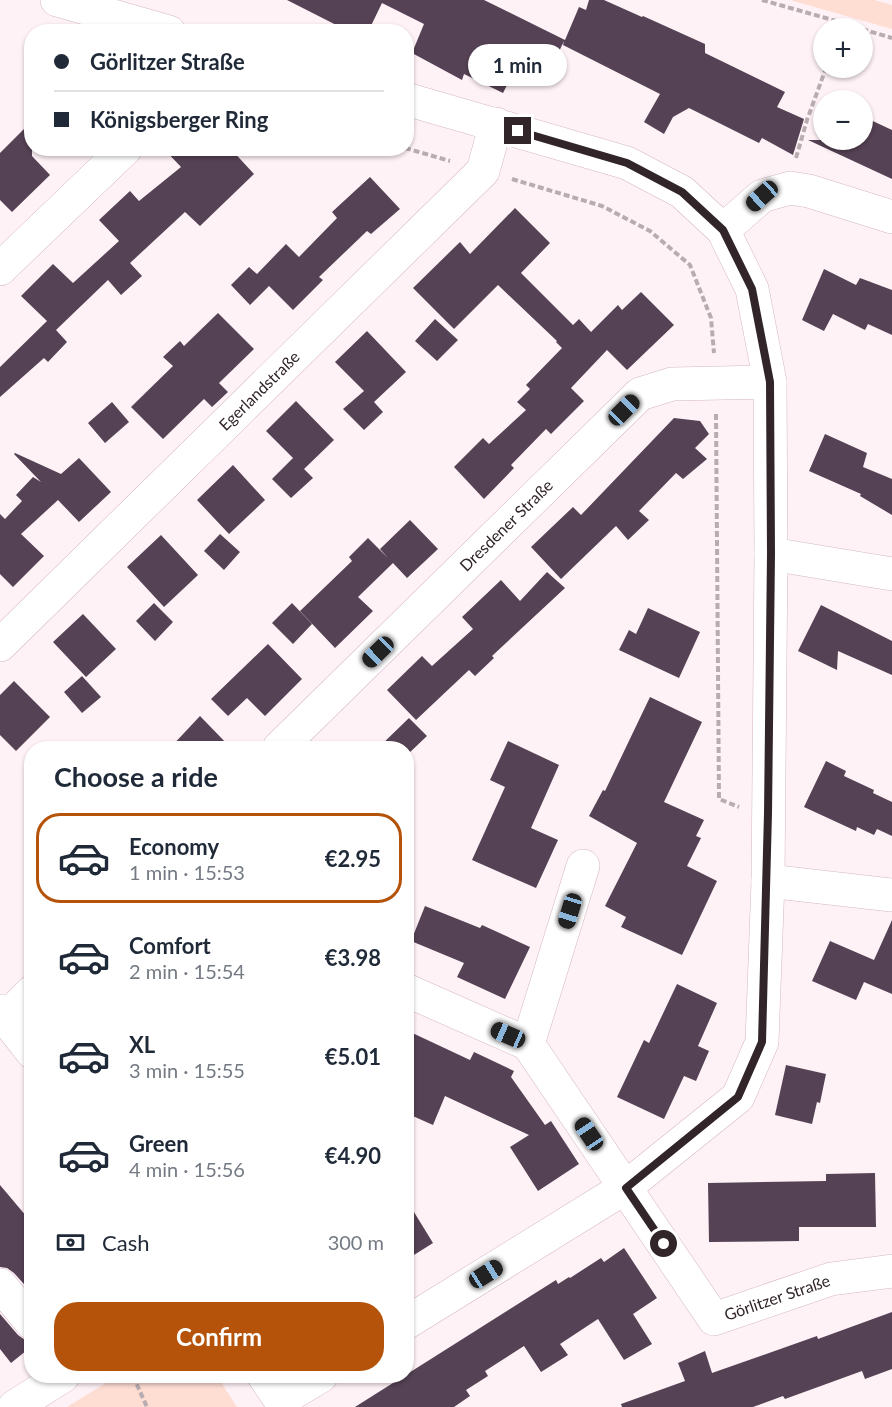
<!DOCTYPE html>
<html lang="en">
<head>
<meta charset="utf-8">
<style>
	:root { --surface:#fff; --page:#f2f2f3; --text:#1f2937; --muted:#747a83; --line:#e0e1e3; --accent:#b45309 }
	body { margin:0; font-family:Lato,sans-serif; background:var(--page); color:var(--text); height:100vh; display:flex; flex-direction:column; font-size:22px; white-space:nowrap }
	* { box-sizing:border-box; margin:0 }
	p { font-size:20px; color:var(--muted) }
	.icon { flex:none; width:33px; height:33px; fill:none; stroke:currentColor; stroke-width:2; stroke-linecap:round; stroke-linejoin:round }
	.map { position:relative; flex:1; overflow:hidden }
	.sheet { position:absolute; left:24px; top:741px; width:390px; height:642px; display:flex; flex-direction:column; background:var(--surface); border-radius:24px; box-shadow:0 2px 4px #0004 }
	.sheet>* { flex:none }
	.hud { position:absolute; left:24px; top:24px; width:390px; height:132px; border-radius:24px; box-shadow:0 2px 4px #0004; display:grid; align-content:center; height:132px; padding:0 30px; background:var(--surface) }
	.buttons { position:absolute; left:813px; top:18px; display:grid; gap:12px }
	.buttons a { display:grid; place-items:center; width:60px; height:60px; border-radius:50%; background:var(--surface); box-shadow:0 2px 4px #0004; font-size:30px }
	.end { position:absolute; width:27px; height:27px; margin:-14px; border:8px solid #31252a; background:#fff; box-shadow:0 0 0 3px #fff }
	.from { border-radius:50% }
	.bubble { position:absolute; height:42px; border-radius:21px; background:var(--surface); box-shadow:0 2px 4px #0004; font-size:20px; font-weight:700; line-height:42px; text-align:center }
	.car { position:absolute; width:18px; height:36px; margin:-18px -9px; border-radius:8px; box-shadow:0 0 4px 2px #0007; background:linear-gradient(#222 24%,#8ab4d8 0 40%,#222 0 76%,#8ab4d8 0 86%,#222 0) }
	.hud b { display:flex; align-items:center; gap:21px; height:57px; font-size:22px }
	.hud b+b { border-top:2px solid var(--line) }
	.hud i { width:15px; height:15px; background:var(--text) }
	ul { padding:0; list-style:none }
	li { display:flex; align-items:center; gap:18px; height:90px; margin:0 12px 9px; padding:0 18px; border:3px solid transparent; border-radius:24px }
	li div { flex:1 }
	li b { display:block; font-size:22px }
	li em { font-style:normal; font-weight:700 }
	li.on { border-color:var(--accent) }
	li>.icon { width:54px; height:54px; stroke-width:1.5 }
	h2 { padding:0 30px; font-size:27px; line-height:72px }
	.pay { display:flex; align-items:center; gap:15px; height:66px; padding:0 30px; font-size:22px }
	.pay p { margin-inline-start:auto }
	.primary-button { display:flex; gap:12px; margin-top:auto; padding:12px 30px }
	.primary-button a { flex:1; height:69px; border-radius:24px; background:var(--accent); color:#fff; font-size:24px; font-weight:700; line-height:69px; text-align:center }
	.map>svg:first-child { display:block }
</style>
</head>
<body>
<div class="map">
<svg width="892" height="1407" viewBox="0 0 892 1407">
	<rect width="100%" height="100%" fill="#fff2f7"/>
	<path fill="#feddd3" d="M790,0H875L892,5V29Z
		M117,1376H217L237,1407H67Z"/>
	<path fill="#554254" d="M287,0H484L565,40L579,7L586,10L589,0H604L642,17L643,16L705,44V53L785,92L777,107L804,119L793,155L762,138L759,143L689,108L673,117L664,134L644,122L660,94L563,45L564,41L544,83L515,69L503,93L464,74L462,80L412,53L424,24L382,3L368,32H350Z
		M862,116L892,130V179L808,140H862Z
		M32,121V156L50,175L12,212L0,200V153Z
		M163,148H230L254,174L200,226L185,212L130,263L142,276L121,295L108,280L56,330L67,342L48,362L44,358L0,397V367L47,321L21,296L53,264L73,283L119,241L99,220L130,191L139,201L181,167Z
		M370,177L400,209L371,234L367,231L319,277L323,280L293,310L269,286L250,305L231,285L249,267L257,274L286,244L299,257L337,218L332,212Z
		M515,208L550,243L521,273L573,325L579,319L591,332L618,305L622,310L641,292L674,325L627,370L607,350L571,388L584,401L551,434L546,429L511,465L514,468L484,499L454,467L483,438L489,444L526,410L517,402L530,389L526,385L562,348L556,342L557,341L498,285L454,329L413,288L460,242L470,254Z
		M824,269L856,285L860,278L892,290V335L868,324L865,330L833,314L824,331L802,320Z
		M218,313L254,349L219,383L228,392L212,407L204,399L163,439L131,407L173,366L163,357L180,341L184,346Z
		M435,319L458,340L437,361L415,341Z
		M367,331L406,372L374,402L383,412L364,430L343,409L364,391L335,362Z
		M296,401L334,440L304,469L266,431Z
		M112,402L129,422L105,443L88,423Z
		M674,418L700,421L709,434L695,448L707,459L683,479L676,473L639,511L649,520L628,540L616,526L561,579L531,547L573,507L581,515Z
		M825,434L867,453L863,467L892,479V515L860,496L861,494L809,471Z
		M15,453L61,474L79,458L111,492L79,522L58,500L21,534L44,556L13,587L0,574V514L5,519L22,501L16,495L33,477L41,482L14,454Z
		M293,458L313,478L291,498L272,479Z
		M233,465L265,500L229,534L197,500Z
		M410,520L438,549L407,578L393,563L358,597L373,611L335,648L300,611L352,561L349,557L368,538L388,558L380,549Z
		M220,534L240,552L224,570L204,551Z
		M161,535L198,575L164,607L127,567Z
		M547,572L565,588L492,656L494,658L475,676L469,670L416,720L387,690L422,656L432,666L473,629L462,617L501,580L520,601Z
		M154,603L173,622L155,641L136,621Z
		M292,603L312,624L293,644L272,623Z
		M821,605L892,641V675L838,651L837,670L798,651Z
		M648,608L700,632L679,678L619,650L629,630L636,634Z
		M83,614L116,649L86,677L53,642Z
		M268,644L302,679L265,716L247,698L228,716L211,699Z
		M82,676L101,697L82,713L64,692Z
		M14,681L50,717L16,751L0,735V695Z
		M650,697L702,722L664,802L704,820L696,836L701,838L687,866L717,881L682,955L621,927L626,917L605,906L637,843L589,816L603,790L605,791Z
		M200,716L231,748H170Z
		M409,718L427,736L407,755L406,748H378Z
		M508,741L559,765L531,828L558,840L536,888L472,860L505,787L490,780Z
		M826,761L846,771L844,776L874,790L873,793L892,802V836L877,829L874,835L857,827L856,831L804,807Z
		M425,906L480,928L482,925L530,947L505,999L457,977L464,963L411,941Z
		M892,920V994L864,982L856,1000L812,981L830,941L874,960Z
		M677,984L717,1003L698,1046L709,1051L696,1081L684,1076L664,1119L617,1097L644,1040L649,1043Z
		M406,1030L470,1060L474,1052L514,1071L511,1077L545,1125L551,1121L579,1164L538,1191L510,1147L529,1135L445,1096L433,1125L406,1113Z
		M786,1065L826,1074L820,1103L817,1102L812,1124L775,1115Z
		M875,1173L876,1227H799V1241L709,1242L708,1183L826,1181V1174Z
		M0,1185L32,1223V1293L14,1273L7,1268L0,1267Z
		M406,1199L433,1243L406,1260Z
		M624,1248L657,1298L633,1314L652,1344L624,1360L598,1319L560,1344L568,1355L541,1372L524,1346L485,1371L488,1376L466,1390L470,1396L454,1407H355L556,1280L558,1284L569,1277L570,1278L601,1258L604,1262Z
		M892,1312V1369L865,1379L862,1371L785,1399L783,1396L753,1407H622L621,1404L685,1381L678,1363L705,1351L712,1373L817,1336L818,1339Z
		M0,1314L18,1335L25,1340L32,1341V1346L11,1363L0,1349Z"/>
	<g fill="none" stroke-linecap="round" stroke-linejoin="round">
		<defs>
			<g id="minor">
				<path d="M57,0L169,32"/>
				<path d="M406,99L627,163L682,192L723,230L752,289L770,382L771,554L768,881L762,1042L738,1097L626,1187L406,1323"/>
				<path d="M723,230L762,196L790,188L809,191L892,217"/>
				<path d="M0,269L126,148"/>
				<path d="M771,554L892,574"/>
				<path id="s1" d="M0,645L483,171L496,124"/>
				<path id="s2" d="M279,748L640,394L672,384L770,382"/>
				<path d="M768,881L892,895"/>
				<path id="s3" d="M406,990L528,1044L714,1319L831,1279L892,1271"/>
				<path d="M0,1011L32,1052"/>
				<path d="M6,1018L32,992"/>
				<path d="M528,1044L583,866"/>
				<path d="M0,1285L32,1323"/>
				<path d="M264,1376L285,1407"/>
				<path d="M281,1400L321,1376"/>
				<path d="M14,1407L63,1376"/>
			</g>
		</defs>
		<use href="#minor" stroke="#d5b6c3" stroke-width="34"/>
		<path stroke="#b9acb1" stroke-width="4" stroke-dasharray="6 3" stroke-linecap="butt" d="M762,0L861,28
			M862,29L892,38
			M405,148L450,161
			M796,158L807,120L826,68
			M512,179L602,206L650,231L690,265L711,318L714,353
			M716,414L719,799L739,807
			M133,1376L147,1407"/>
		<use href="#minor" stroke="#fff" stroke-width="33"/>
	</g>
	<g fill="none" stroke-linecap="round" stroke-linejoin="round">
		<path stroke="#31252a" stroke-width="8" d="M518,131L627,163L682,192L723,230L752,289L770,382L771,554L768,813L762,1042L738,1097L626,1188L664,1244"/>
	</g>
	<g text-anchor="middle" stroke-width="6" stroke-linejoin="round" paint-order="stroke">
		<g font-size="16" fill="#31252a" stroke="#fff">
			<text dy="6" stroke="none"><textPath href="#s1" startOffset="363">Egerlandstraße</textPath></text>
			<text dy="6" stroke="none"><textPath href="#s2" startOffset="318">Dresdener Straße</textPath></text>
			<text dy="6" stroke="none"><textPath href="#s3" startOffset="532">Görlitzer Straße</textPath></text>
		</g>
	</g>
</svg>
<div class="buttons">
<a>+</a>
<a>−</a>
</div>
<i class="end from" style="left:664px;top:1244px"></i>
<i class="end" style="left:518px;top:131px"></i>
<div class="bubble" style="left:468px;top:44px;width:99px">1 min</div>
<i class="car" style="left:762px;top:196px;rotate:228deg"></i>
<i class="car" style="left:624px;top:410px;rotate:45deg"></i>
<i class="car" style="left:378px;top:652px;rotate:226deg"></i>
<i class="car" style="left:570px;top:911px;rotate:197deg"></i>
<i class="car" style="left:508px;top:1035px;rotate:294deg"></i>
<i class="car" style="left:589px;top:1134px;rotate:326deg"></i>
<i class="car" style="left:486px;top:1274px;rotate:58deg"></i>
<div class="hud">
<b><i class="from"></i>Görlitzer Straße</b>
<b><i></i>Königsberger Ring</b>
</div>
<section class="sheet">
<h2>Choose a ride</h2>
<ul>
<li class="on"><svg class="icon" aria-label="car" viewBox="0 0 24 24"><path d="M5 17H2v-5l4-1 3-4h7l3 4 3 1v5h-3M9 17h6M6 11h13"/><circle cx="7" cy="17" r="2"/><circle cx="17" cy="17" r="2"/></svg><div><b>Economy</b><p>1 min · 15:53</p></div><em>€2.95</em></li>
<li><svg class="icon" aria-label="car" viewBox="0 0 24 24"><path d="M5 17H2v-5l4-1 3-4h7l3 4 3 1v5h-3M9 17h6M6 11h13"/><circle cx="7" cy="17" r="2"/><circle cx="17" cy="17" r="2"/></svg><div><b>Comfort</b><p>2 min · 15:54</p></div><em>€3.98</em></li>
<li><svg class="icon" aria-label="car" viewBox="0 0 24 24"><path d="M5 17H2v-5l4-1 3-4h7l3 4 3 1v5h-3M9 17h6M6 11h13"/><circle cx="7" cy="17" r="2"/><circle cx="17" cy="17" r="2"/></svg><div><b>XL</b><p>3 min · 15:55</p></div><em>€5.01</em></li>
<li><svg class="icon" aria-label="car" viewBox="0 0 24 24"><path d="M5 17H2v-5l4-1 3-4h7l3 4 3 1v5h-3M9 17h6M6 11h13"/><circle cx="7" cy="17" r="2"/><circle cx="17" cy="17" r="2"/></svg><div><b>Green</b><p>4 min · 15:56</p></div><em>€4.90</em></li>
</ul>
<div class="pay"><svg class="icon" aria-label="cash" viewBox="0 0 24 24"><path d="M3 7h18v10H3z"/><circle cx="12" cy="12" r="2"/></svg>Cash<p>300 m</p></div>
<div class="primary-button"><a>Confirm</a></div>
</section>
</div>
</body>
</html>
